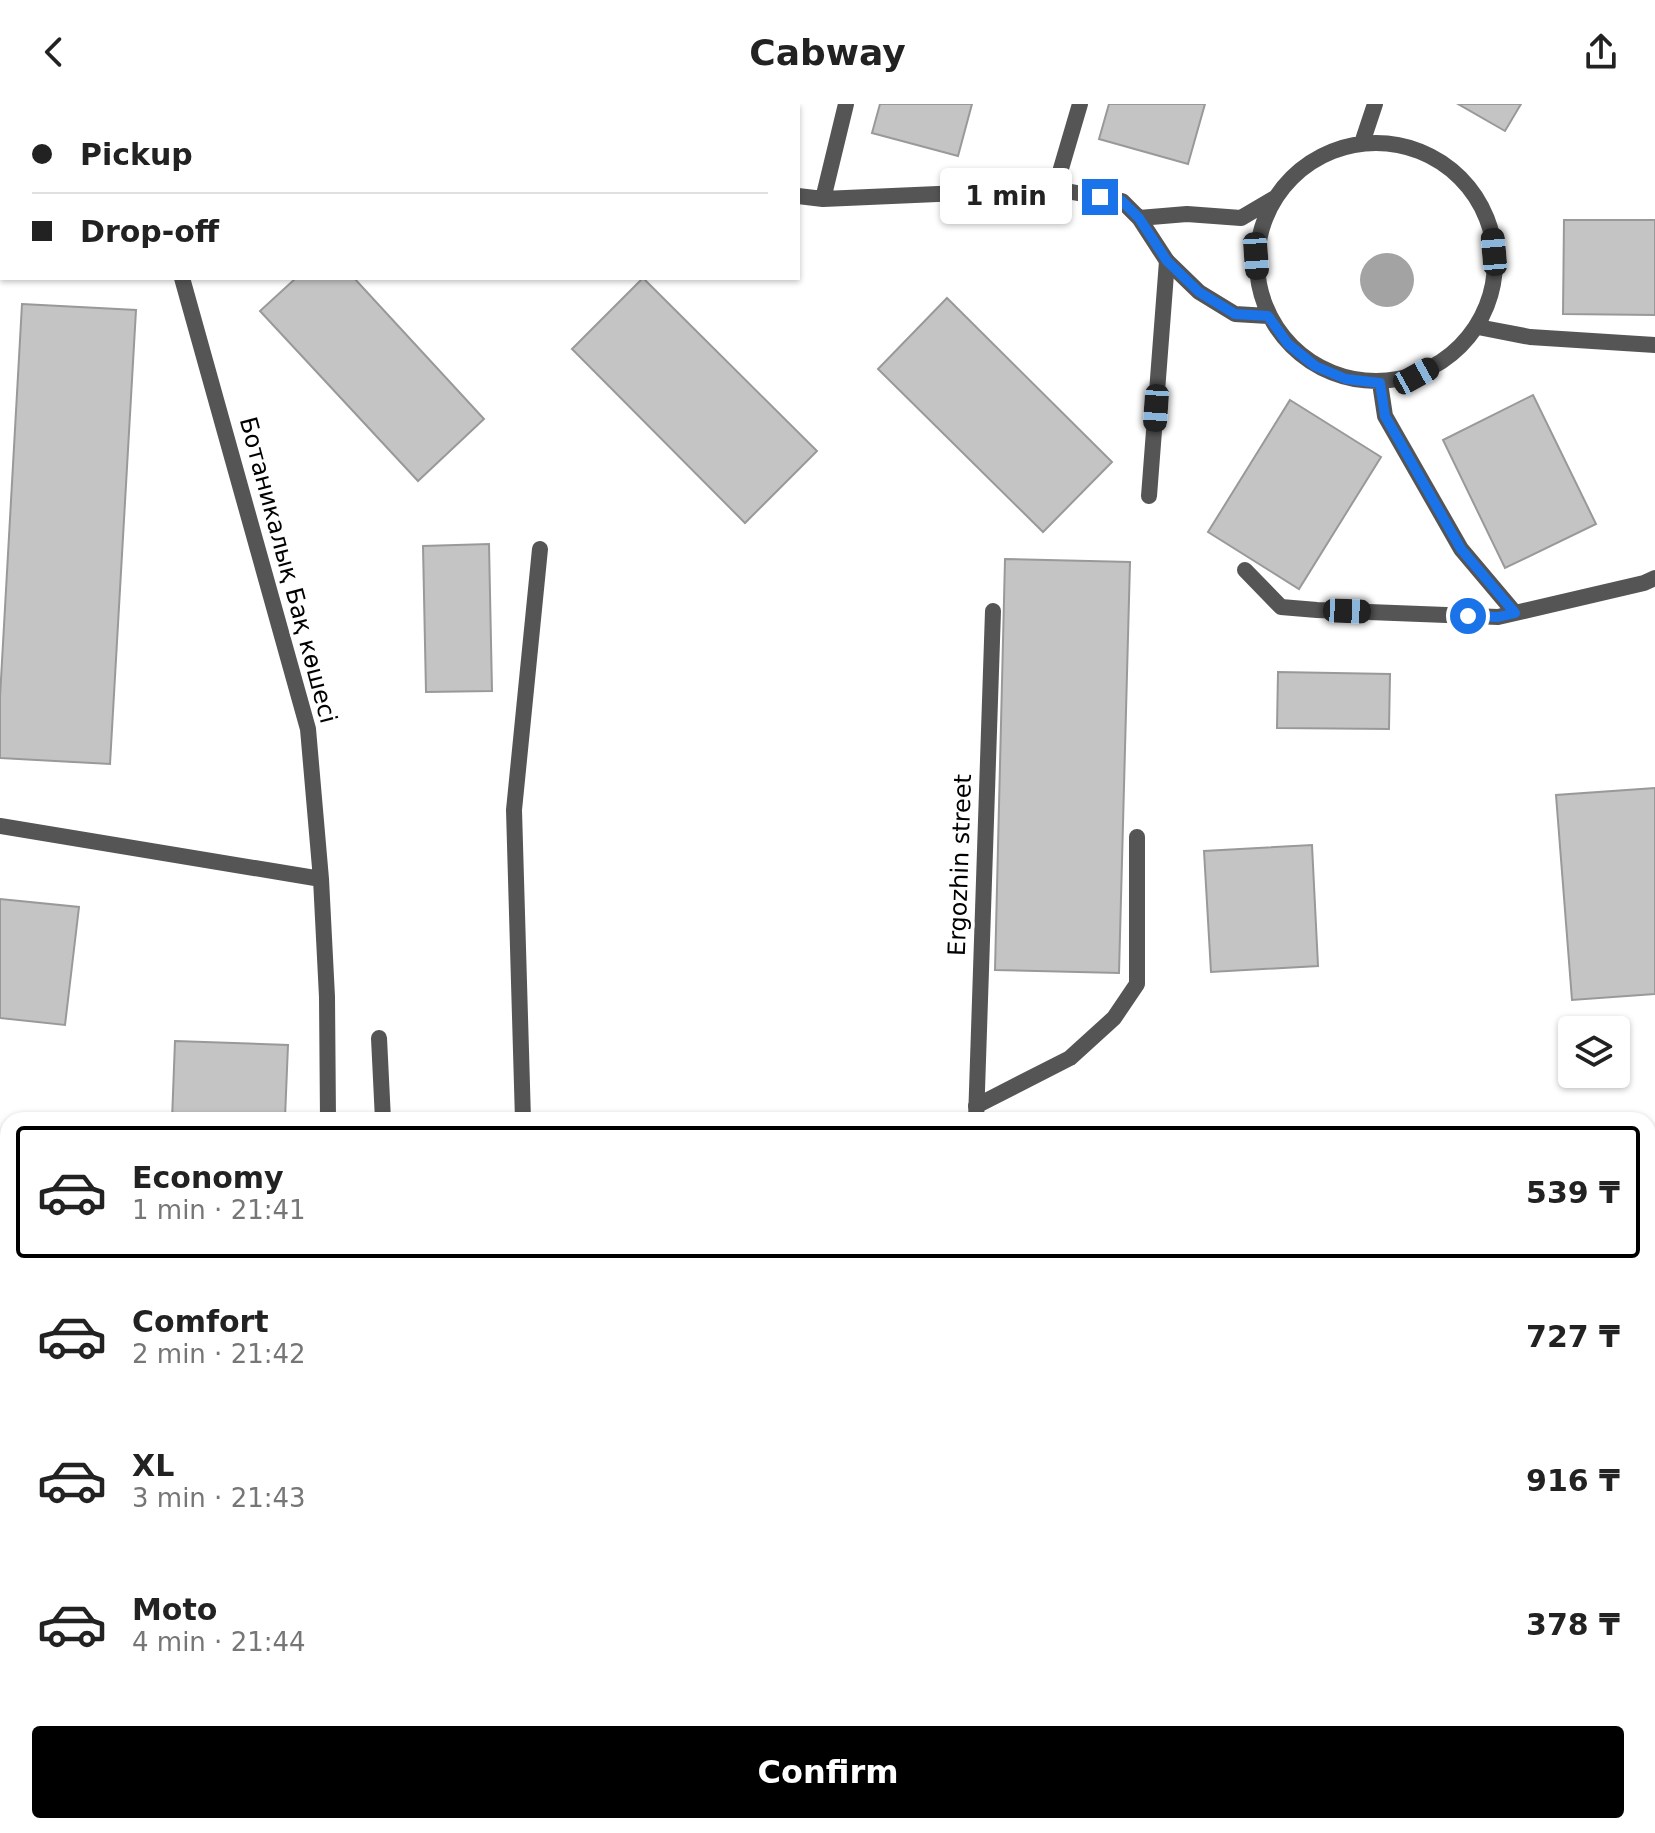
<!DOCTYPE html>
<html lang="en">
<head>
<meta charset="utf-8">
<style>
	:root { --surface:#fff; --page:#f2f2f2; --text:#222; --muted:#767676; --line:#e0e0e0; --accent:#000 }
	body { margin:0; font-family:"DejaVu Sans",sans-serif; background:var(--page); color:var(--text); height:100vh; display:flex; flex-direction:column; font-size:30px; white-space:nowrap }
	* { box-sizing:border-box; margin:0 }
	p { font-size:26px; color:var(--muted) }
	.icon { flex:none; width:44px; height:44px; fill:none; stroke:currentColor; stroke-width:2; stroke-linecap:round; stroke-linejoin:round }
	.map { position:relative; flex:1; overflow:hidden }
	.sheet { position:absolute; left:0px; top:1008px; width:1656px; height:722px; display:flex; flex-direction:column; background:var(--surface); border-radius:24px 24px 0 0; box-shadow:0 2px 6px #0004 }
	.sheet>* { flex:none }
	.top-card { position:absolute; left:0px; top:0px; width:800px; height:176px; box-shadow:0 2px 6px #0004; display:grid; align-content:center; height:176px; padding:0 32px; background:var(--surface) }
	.buttons { position:absolute; left:1558px; top:912px; display:grid; gap:16px }
	.buttons a { display:grid; place-items:center; width:72px; height:72px; border-radius:8px; background:var(--surface); box-shadow:0 2px 6px #0004; font-size:40px }
	.end { position:absolute; width:36px; height:36px; margin:-18px; border:10px solid #1a73e8; background:#fff; box-shadow:0 0 0 4px #fff }
	.from { border-radius:50% }
	.bubble { position:absolute; height:56px; border-radius:8px; background:var(--surface); box-shadow:0 2px 6px #0004; font-size:26px; font-weight:800; line-height:56px; text-align:center }
	.car { position:absolute; width:24px; height:48px; margin:-24px -12px; border-radius:10px; box-shadow:0 0 6px 2px #0007; background:linear-gradient(#222 24%,#8ab4d8 0 40%,#222 0 76%,#8ab4d8 0 86%,#222 0) }
	.top-card b { display:flex; align-items:center; gap:28px; height:76px; font-size:30px }
	.top-card b+b { border-top:2px solid var(--line) }
	.top-card i { width:20px; height:20px; background:var(--text) }
	ul { padding:14px 0 0; list-style:none }
	li { display:flex; align-items:center; gap:24px; height:132px; margin:0 16px 12px; padding:0 16px; border:4px solid transparent; border-radius:8px }
	li div { flex:1 }
	li b { display:block; font-size:30px }
	li em { font-style:normal; font-weight:800 }
	li.current { border-color:var(--accent) }
	li>.icon { width:72px; height:72px; stroke-width:1.5 }
	.action { display:flex; gap:16px; margin-top:auto; padding:16px 32px }
	.action a { flex:1; height:92px; border-radius:8px; background:var(--accent); color:#fff; font-size:32px; font-weight:800; line-height:92px; text-align:center }
	header { display:flex; justify-content:space-between; align-items:center; height:104px; padding:0 32px; background:var(--surface); font-size:36px; font-weight:800 }
	.map>svg:first-child { display:block }
</style>
</head>
<body>
<header><svg class="icon" aria-label="back" viewBox="0 0 24 24"><path d="M15 5l-7 7 7 7"/></svg>Cabway<svg class="icon" aria-label="share" viewBox="0 0 24 24"><path d="M12 15V3M7 8l5-5 5 5M5 13v7h14v-7"/></svg></header>
<div class="map">
<svg width="1655" height="1729" viewBox="0 0 1655 1729">
	<rect width="100%" height="100%" fill="#fff"/>
	<path fill="#dcdcdc" d="M1648,1454H1655V1729H360V1722H1648Z"/>
	<path fill="#a3a3a3" d="M1360 176a27 27 0 1 1 54 0a27 27 0 1 1-54 0Z"/>
	<path fill="#c4c4c4" stroke="#999" stroke-width="2" d="M0,0H87V2H2V21H0Z
		M205,0H330V2H205Z
		M434,0H532V2H434Z
		M634,0H731L730,2H634Z
		M880,0H972L958,52L872,29Z
		M1109,0H1205L1188,60L1099,35Z
		M1458,0H1521L1505,27Z
		M1564,116H1655V211L1563,210Z
		M296,174H354L484,315L418,377L260,207Z
		M643,174L817,347L745,419L572,245Z
		M947,194L1112,358L1043,428L878,265Z
		M22,200L136,206L110,660L0,654V593Z
		M1533,291L1596,420L1505,464L1443,336Z
		M1290,296L1381,353L1299,485L1208,428Z
		M489,440L492,587L426,588L423,442Z
		M1005,455L1130,458L1119,869L995,866Z
		M1278,568L1390,570L1389,625L1277,624Z
		M1655,684V890L1572,896L1556,691Z
		M1312,741L1318,862L1211,868L1204,747Z
		M0,795L79,803L65,921L0,914Z
		M175,937L288,941L285,1014L265,1013V1016H172Z
		M0,1296L8,1297V1369H0Z
		M50,1722H123V1729H50Z
		M174,1722H276V1729H174Z"/>
	<g fill="none" stroke-linecap="round" stroke-linejoin="round">
		<path stroke="#777" stroke-width="5" stroke-dasharray="2 4" stroke-linecap="butt" d="M1648,1547L1655,1546
			M672,1722L680,1729
			M1135,1729V1722"/>
		<path stroke="#555" stroke-width="16" d="M1478,223L1530,233L1655,241
			M1149,392L1167,157
			M379,934L383,1016
			M976,1002L1070,954L1114,914L1137,880V733
			M523,1016L514,706L540,445
			M2,1729L8,1524"/>
		<path stroke="#555" stroke-width="16" d="M157,2V0
			M607,2L608,0
			M1257 158a119 119 0 1 1 238 0a119 119 0 1 1-238 0Z
			M1362,39L1375,0
			M0,75H2
			M1055,85L1080,0
			M798,92L823,95L1055,85L1122,97L1139,114L1167,157L1199,188L1235,210L1268,212
			M823,95L846,0
			M1139,114L1187,110L1241,114L1275,94
			M182,174L308,625L321,775L327,893L328,1016
			M1380,279L1385,312L1461,445L1515,509
			M1245,466L1281,503L1317,506L1498,513L1644,479L1655,474
			M0,722L321,775
			M976,1016L993,507
			M1648,1206H1655
			M0,1263H8
			M338,1722V1729"/>
	</g>
	<g fill="none" stroke-linecap="round" stroke-linejoin="round">
		<path stroke="#1a73e8" stroke-width="10" d="M1100,93L1122,97L1139,114L1167,157L1199,188L1235,210L1268,212L1288,240L1315,262L1346,275L1380,279L1385,312L1461,445L1515,509L1498,513L1468,512"/>
	</g>
	<g text-anchor="middle" stroke-width="7" stroke-linejoin="round" paint-order="stroke">
		<g font-size="24" fill="#000" stroke="#fff">
			<text transform="translate(288 466) rotate(75)" y="8">Ботаникалық Бақ көшесі</text>
			<text transform="translate(960 761) rotate(-88)" y="8">Ergozhin street</text>
		</g>
	</g>
</svg>
<div class="buttons">
<a><svg class="icon" aria-label="layers" viewBox="0 0 24 24"><path d="M12 4l9 5-9 5-9-5zM3 14l9 5 9-5"/></svg></a>
</div>
<i class="end from" style="left:1468px;top:512px"></i>
<i class="end" style="left:1100px;top:93px"></i>
<div class="bubble" style="left:940px;top:64px;width:132px">1 min</div>
<i class="car" style="left:1494px;top:148px;rotate:355deg"></i>
<i class="car" style="left:1256px;top:152px;rotate:176deg"></i>
<i class="car" style="left:1416px;top:272px;rotate:61deg"></i>
<i class="car" style="left:1156px;top:304px;rotate:184deg"></i>
<i class="car" style="left:1347px;top:507px;rotate:92deg"></i>
<div class="top-card">
<b><i class="from"></i>Pickup</b>
<b><i></i>Drop-off</b>
</div>
<section class="sheet">
<ul>
<li class="current"><svg class="icon" aria-label="car" viewBox="0 0 24 24"><path d="M5 17H2v-5l4-1 3-4h7l3 4 3 1v5h-3M9 17h6M6 11h13"/><circle cx="7" cy="17" r="2"/><circle cx="17" cy="17" r="2"/></svg><div><b>Economy</b><p>1 min · 21:41</p></div><em>539 ₸</em></li>
<li><svg class="icon" aria-label="car" viewBox="0 0 24 24"><path d="M5 17H2v-5l4-1 3-4h7l3 4 3 1v5h-3M9 17h6M6 11h13"/><circle cx="7" cy="17" r="2"/><circle cx="17" cy="17" r="2"/></svg><div><b>Comfort</b><p>2 min · 21:42</p></div><em>727 ₸</em></li>
<li><svg class="icon" aria-label="car" viewBox="0 0 24 24"><path d="M5 17H2v-5l4-1 3-4h7l3 4 3 1v5h-3M9 17h6M6 11h13"/><circle cx="7" cy="17" r="2"/><circle cx="17" cy="17" r="2"/></svg><div><b>XL</b><p>3 min · 21:43</p></div><em>916 ₸</em></li>
<li><svg class="icon" aria-label="car" viewBox="0 0 24 24"><path d="M5 17H2v-5l4-1 3-4h7l3 4 3 1v5h-3M9 17h6M6 11h13"/><circle cx="7" cy="17" r="2"/><circle cx="17" cy="17" r="2"/></svg><div><b>Moto</b><p>4 min · 21:44</p></div><em>378 ₸</em></li>
</ul>
<div class="action"><a>Confirm</a></div>
</section>
</div>
</body>
</html>
